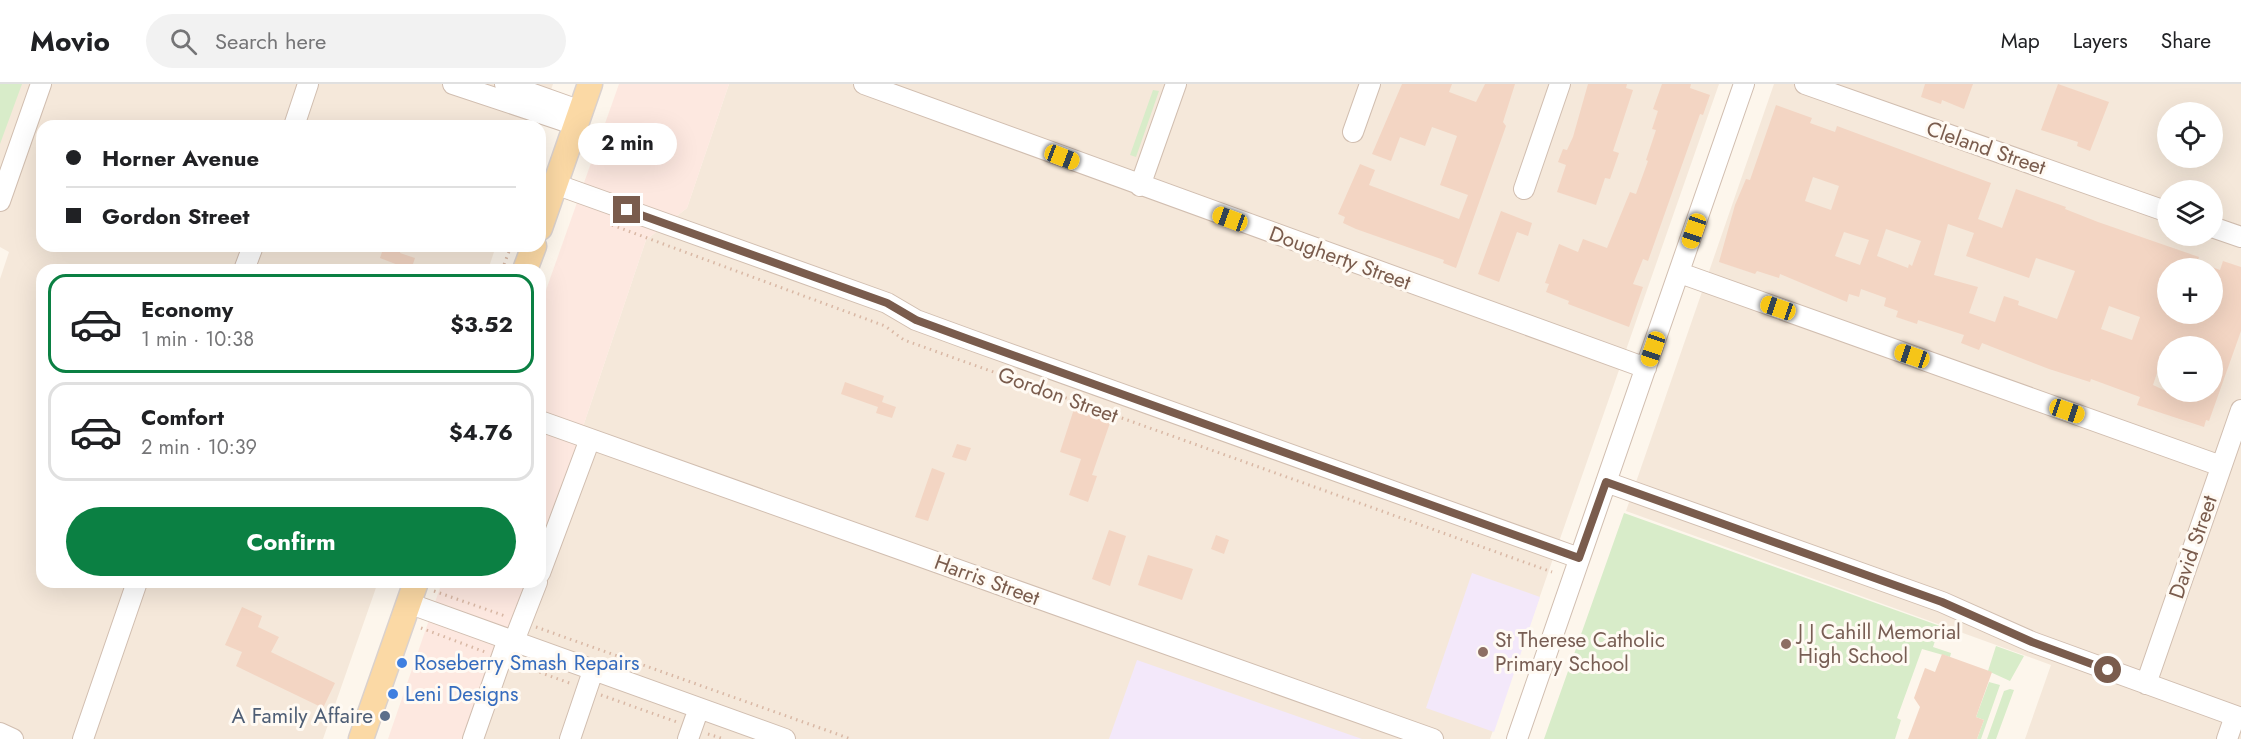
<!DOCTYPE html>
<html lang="en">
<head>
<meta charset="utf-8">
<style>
	:root { --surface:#fff; --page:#f2f2f2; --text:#202124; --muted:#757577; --line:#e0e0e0; --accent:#0b8043 }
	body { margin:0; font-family:Jost,sans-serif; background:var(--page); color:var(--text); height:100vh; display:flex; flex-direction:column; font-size:22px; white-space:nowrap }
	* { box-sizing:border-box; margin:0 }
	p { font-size:20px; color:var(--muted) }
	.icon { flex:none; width:33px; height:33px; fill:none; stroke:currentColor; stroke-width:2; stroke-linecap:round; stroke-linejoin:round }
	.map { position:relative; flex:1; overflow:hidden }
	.side { position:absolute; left:36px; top:180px; width:510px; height:324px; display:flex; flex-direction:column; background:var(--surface); border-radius:18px; box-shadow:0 6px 24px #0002 }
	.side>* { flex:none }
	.hud { position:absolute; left:36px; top:36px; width:510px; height:132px; border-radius:18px; box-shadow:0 6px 24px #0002; display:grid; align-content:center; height:132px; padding:0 30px; background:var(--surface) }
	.tools { position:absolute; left:2157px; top:18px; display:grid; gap:12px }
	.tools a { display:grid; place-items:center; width:66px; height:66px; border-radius:50%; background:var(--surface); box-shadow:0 6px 24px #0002; font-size:30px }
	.end { position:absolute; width:27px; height:27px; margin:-14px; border:8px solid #7a5c4d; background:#fff; box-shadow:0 0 0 3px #fff }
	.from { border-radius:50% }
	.bubble { position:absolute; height:42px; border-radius:21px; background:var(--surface); box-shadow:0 6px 24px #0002; font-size:20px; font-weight:700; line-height:42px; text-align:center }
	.car { position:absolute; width:18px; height:36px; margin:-18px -9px; border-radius:8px; box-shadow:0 0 4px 2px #0007; background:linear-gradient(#f5c518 24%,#345 0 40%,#f5c518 0 76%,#345 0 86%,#f5c518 0) }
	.hud b { display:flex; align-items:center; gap:21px; height:57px; font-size:22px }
	.hud b+b { border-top:2px solid var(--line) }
	.hud i { width:15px; height:15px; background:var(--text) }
	ul { padding:10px 0 0; list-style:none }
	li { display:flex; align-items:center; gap:18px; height:99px; margin:0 12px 9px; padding:0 18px; border:3px solid var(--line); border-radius:18px }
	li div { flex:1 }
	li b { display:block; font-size:22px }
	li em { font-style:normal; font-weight:700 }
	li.current { border-color:var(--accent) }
	li>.icon { width:54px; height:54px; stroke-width:1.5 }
	.button { display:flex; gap:12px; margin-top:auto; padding:12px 30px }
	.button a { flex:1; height:69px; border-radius:36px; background:var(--accent); color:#fff; font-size:24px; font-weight:700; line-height:69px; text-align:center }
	header { display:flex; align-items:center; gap:36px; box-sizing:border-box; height:84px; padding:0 30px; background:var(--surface); border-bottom:2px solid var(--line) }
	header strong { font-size:28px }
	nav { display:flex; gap:33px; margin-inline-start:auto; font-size:21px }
	.search { width:420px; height:54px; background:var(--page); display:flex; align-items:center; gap:15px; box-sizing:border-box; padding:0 21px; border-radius:33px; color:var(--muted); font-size:22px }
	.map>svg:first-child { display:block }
</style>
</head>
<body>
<header>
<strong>Movio</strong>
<div class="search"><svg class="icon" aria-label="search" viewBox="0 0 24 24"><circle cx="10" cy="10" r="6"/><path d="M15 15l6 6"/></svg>Search here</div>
<nav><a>Map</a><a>Layers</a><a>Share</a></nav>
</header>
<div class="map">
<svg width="2241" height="655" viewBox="0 0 2241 655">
	<rect width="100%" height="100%" fill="#fdf6ec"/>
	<path fill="#f5e8da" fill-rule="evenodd" d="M0,0H553L539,42H42V162H496L488,186H42V498H378L323,655H0V195L9,168L0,163Z
		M729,0H1719L1490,655H466L540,470L646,156L687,124Z
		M1774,0H2241V655H2025L2051,581L1626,427ZM2168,28H2212V74H2168ZM2168,106H2212V152H2168ZM2168,184H2212V230H2168ZM2168,262H2212V308H2168Z"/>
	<path fill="#fde8e0" d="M619,0H729L687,124L646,156L540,470V223Z
		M442,498H530L466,655H388Z"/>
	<path fill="#f3e8fa" d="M1472,489L1540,513L1494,648L1426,624Z
		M1137,576L1362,655H1109Z"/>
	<path fill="#d8ecc9" d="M0,0H22L0,60Z
		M1153,6L1159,7L1136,73L1130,71Z
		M1624,429L1940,542L1933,563L1951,569L1950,573L1922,565L1897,634L1901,636L1895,655H1544Z
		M1996,562L2024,572L2010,597L1988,587Z
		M1989,598L2000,601L1981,655H1977L1984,636L1976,633Z
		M2010,605L2014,606L1996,655H1987L2004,607Z"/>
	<path fill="#f3d5c3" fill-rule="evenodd" d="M1402,0H1452L1449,8L1476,18L1485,0H1515L1503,38L1506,42L1456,184L1443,179L1444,176L1356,145L1343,139L1345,133L1338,130L1360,80L1375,86L1369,101L1459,135L1468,111L1440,101L1457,52L1432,43L1425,62L1400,53L1391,77L1372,70Z
		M1588,0H1627L1626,4L1633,6L1613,67L1619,69L1610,95L1605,94L1596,121L1557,108L1566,81L1558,78L1563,65L1567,66L1573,53Z
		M1662,0H1691L1690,4L1710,11L1703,31L1700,30L1648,177L1643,175L1633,200L1643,203L1629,243L1568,220L1569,217L1546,208L1549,200L1545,199L1559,160L1578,168L1583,155L1607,164L1630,108L1636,110L1648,77L1646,76L1656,46L1652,45L1658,27L1653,25Z
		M1925,0H1973L1964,25L1942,16L1941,20L1921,13Z
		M2058,0L2109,18L2090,67L2077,62L2078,58L2041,46Z
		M1776,21L1812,34L1810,39L1835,48L1837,42L1991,99L1978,135L2002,144L2016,105L2066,123L2065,125L2098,138L2199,173L2195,184H2168V230H2212V183L2220,186L2223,177L2241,183V247L2209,337L2206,336L2204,343L2137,321L2140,313L2091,295L2090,298L2049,285L1982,259L1979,266L1961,259L1964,251L1918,236L1917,240L1896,233L1898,227L1884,222L1886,214L1861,205L1859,213L1849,210L1847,218L1780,190L1779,194L1757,187L1755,190L1719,178L1735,121L1746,95L1750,96ZM1813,93L1839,102L1831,126L1805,117ZM1948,140L1974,149L1966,172L2029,194L2036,174L2075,187L2057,235L2018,221L2019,217L2004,212L1995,238L1969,229L1978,203L1934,191ZM1886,145L1921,157L1912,182L1909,180L1908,184L1877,172ZM1844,148L1869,156L1860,181L1835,172ZM2109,222L2140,233L2132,256L2101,245ZM2166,262H2212V308H2168L2153,301Z
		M1501,127L1532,139L1528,152L1517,148L1499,198L1478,190Z
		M384,162H402L400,169L415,174L411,186L380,174Z
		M845,298L884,312L882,318L896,323L892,334L876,329L878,323L841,310Z
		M1074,325L1111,336L1092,391L1097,392L1088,418L1069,411L1081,375L1060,368Z
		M957,360L971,364L966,377L952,373Z
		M932,384L945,389L928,437L915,433Z
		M1109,446L1126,452L1110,502L1092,495Z
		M1216,451L1229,456L1224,470L1211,465Z
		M1148,471L1193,485L1182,516L1138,501Z
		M242,523L262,532L258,543L279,553L271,568L335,599L323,624L236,582L242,568L225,561Z
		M1942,570L1992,588L1976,633L1984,636L1977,655H1908L1920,623L1914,614L1925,584L1935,588Z"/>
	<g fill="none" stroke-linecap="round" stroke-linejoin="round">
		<defs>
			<path id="minor" d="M453,0L576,41
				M505,0L581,27
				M864,0L1646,284
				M1805,0L2168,128
				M294,42L308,0
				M1353,48L1370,0
				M555,100L887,219L916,236L968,255L1579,474
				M1140,102L1176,0
				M1524,105L1560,0
				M0,117L41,0
				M2212,143L2241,153
				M244,186L253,162
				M1680,189L2221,382
				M540,337L1433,655
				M1606,398L1942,518L2032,558L2241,634
				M540,489L590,355
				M408,519L785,655
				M514,557L537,498
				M2146,600L2241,326
				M0,649L13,655
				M83,655L137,498
				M473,655L508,555
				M570,655L593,587
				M688,655L699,624
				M1517,655L1744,0
				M2227,655L2235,632"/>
			<path id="major" d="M540,144L590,0
				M525,186L534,162
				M361,655L416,498"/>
		</defs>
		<use href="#minor" stroke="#d1beb0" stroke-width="22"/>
		<use href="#major" stroke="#dad1cd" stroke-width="27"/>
		<path stroke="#d9b8a5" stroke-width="3" stroke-dasharray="1.5 4.5" stroke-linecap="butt" d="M612,141L885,242L904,256L1552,488
			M502,186L511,162
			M434,507L505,532
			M536,543L851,655
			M421,544L485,568
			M517,580L572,600
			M601,611L677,638
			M708,650L724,655"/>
		<use href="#minor" stroke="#fff" stroke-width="20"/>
		<use href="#major" stroke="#fbd9a5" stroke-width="24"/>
	</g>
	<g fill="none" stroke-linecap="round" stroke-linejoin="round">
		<path stroke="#7a5c4d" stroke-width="8" d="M627,126L887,219L916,236L968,255L1579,474L1606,398L1942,518L2032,558L2108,586"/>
	</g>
	<g fill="#8d6e63" stroke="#fffaf3" stroke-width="2">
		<circle cx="1786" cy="560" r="6"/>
		<circle cx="1483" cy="568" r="6"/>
	</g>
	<g fill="#3f7fe0" stroke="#fffaf3" stroke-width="2">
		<circle cx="402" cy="579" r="6"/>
		<circle cx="393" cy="610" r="6"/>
	</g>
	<circle fill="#5c6f8a" stroke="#fffaf3" stroke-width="2" cx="385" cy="632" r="6"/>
	<g text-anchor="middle" stroke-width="6" stroke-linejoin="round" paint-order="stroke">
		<g font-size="21" fill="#7a5c4d" stroke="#fffaf3">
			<text transform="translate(1986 64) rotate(19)" y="7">Cleland Street</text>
			<text transform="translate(1340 174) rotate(20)" y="7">Dougherty Street</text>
			<text transform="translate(1058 311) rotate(20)" y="7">Gordon Street</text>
			<text transform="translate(2193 463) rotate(-71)" y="7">David Street</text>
			<text transform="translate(987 496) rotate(20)" y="7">Harris Street</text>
		</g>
		<g font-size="21" fill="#785e54" stroke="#fffaf3" text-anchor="start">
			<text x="1798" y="555">J J Cahill Memorial<tspan x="1798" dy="24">High School</tspan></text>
			<text x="1495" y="563">St Therese Catholic<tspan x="1495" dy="24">Primary School</tspan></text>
		</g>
		<g font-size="21" fill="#366cbe" stroke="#fffaf3" text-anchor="start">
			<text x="414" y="586">Roseberry Smash Repairs</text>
			<text x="405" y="617">Leni Designs</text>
		</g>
		<g font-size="21" fill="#4e5e75" stroke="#fffaf3" text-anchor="end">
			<text x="373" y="639">A Family Affaire</text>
		</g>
	</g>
</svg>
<div class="tools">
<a><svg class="icon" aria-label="locate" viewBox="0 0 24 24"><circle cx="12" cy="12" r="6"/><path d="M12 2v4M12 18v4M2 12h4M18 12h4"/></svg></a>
<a><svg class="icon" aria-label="layers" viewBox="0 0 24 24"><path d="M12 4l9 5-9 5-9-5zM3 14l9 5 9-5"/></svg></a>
<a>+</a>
<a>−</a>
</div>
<i class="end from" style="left:2108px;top:586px"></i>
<i class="end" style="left:627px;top:126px"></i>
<div class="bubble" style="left:578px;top:39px;width:99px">2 min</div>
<i class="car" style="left:1062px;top:73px;rotate:111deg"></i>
<i class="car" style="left:1230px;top:135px;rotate:290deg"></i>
<i class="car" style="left:1694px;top:147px;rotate:199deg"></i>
<i class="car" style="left:1778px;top:224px;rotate:289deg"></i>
<i class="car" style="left:1653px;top:265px;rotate:199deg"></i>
<i class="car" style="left:1912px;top:272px;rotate:289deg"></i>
<i class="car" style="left:2067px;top:327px;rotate:109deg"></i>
<div class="hud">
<b><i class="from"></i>Horner Avenue</b>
<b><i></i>Gordon Street</b>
</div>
<section class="side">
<ul>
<li class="current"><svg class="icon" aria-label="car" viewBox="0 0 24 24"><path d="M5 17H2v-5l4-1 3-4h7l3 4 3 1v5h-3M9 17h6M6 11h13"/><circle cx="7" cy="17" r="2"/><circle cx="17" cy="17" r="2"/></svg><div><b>Economy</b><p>1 min · 10:38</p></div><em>$3.52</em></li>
<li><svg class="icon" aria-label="car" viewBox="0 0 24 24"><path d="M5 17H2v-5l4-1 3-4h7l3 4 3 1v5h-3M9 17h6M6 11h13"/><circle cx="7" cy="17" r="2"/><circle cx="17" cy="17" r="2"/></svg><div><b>Comfort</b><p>2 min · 10:39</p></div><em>$4.76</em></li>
</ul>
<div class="button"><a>Confirm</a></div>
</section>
</div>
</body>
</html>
